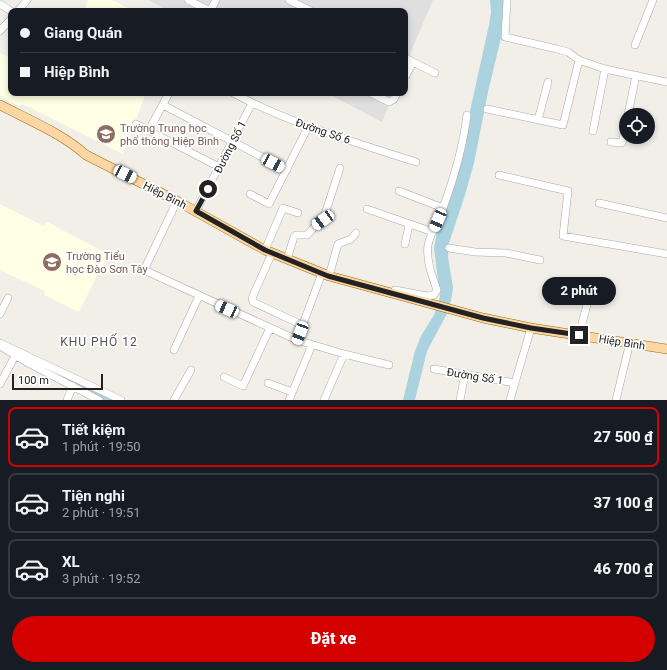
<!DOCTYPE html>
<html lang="vi">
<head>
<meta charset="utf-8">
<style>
	:root { --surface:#171b24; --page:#242831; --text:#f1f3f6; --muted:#9ea1a6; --line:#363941; --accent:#d40000 }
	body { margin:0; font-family:Roboto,sans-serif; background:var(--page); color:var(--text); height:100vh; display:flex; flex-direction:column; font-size:15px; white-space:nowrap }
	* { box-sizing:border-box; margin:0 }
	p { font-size:13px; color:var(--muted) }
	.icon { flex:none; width:22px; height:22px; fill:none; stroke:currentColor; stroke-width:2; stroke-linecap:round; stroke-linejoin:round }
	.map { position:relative; height:400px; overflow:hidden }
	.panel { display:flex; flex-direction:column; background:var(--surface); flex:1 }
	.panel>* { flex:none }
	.guide { position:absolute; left:8px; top:8px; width:400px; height:88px; border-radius:8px; box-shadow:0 2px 6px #0003; display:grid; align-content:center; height:88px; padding:0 12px; background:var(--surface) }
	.buttons { position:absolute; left:619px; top:108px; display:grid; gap:8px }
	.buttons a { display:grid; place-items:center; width:36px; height:36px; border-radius:50%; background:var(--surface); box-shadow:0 2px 6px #0003; font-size:20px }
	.scale { position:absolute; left:12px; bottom:10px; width:91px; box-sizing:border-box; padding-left:4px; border:2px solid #222; border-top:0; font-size:11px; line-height:14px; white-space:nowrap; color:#222; -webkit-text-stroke:3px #fff; paint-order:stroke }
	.end { position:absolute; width:18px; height:18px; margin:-9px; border:5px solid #222; background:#fff; box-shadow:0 0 0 2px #fff }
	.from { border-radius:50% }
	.bubble { position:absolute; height:28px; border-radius:14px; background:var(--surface); box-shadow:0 2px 6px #0003; font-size:13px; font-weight:800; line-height:28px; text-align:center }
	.car { position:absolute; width:12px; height:24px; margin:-12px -6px; border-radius:5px; box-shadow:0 0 3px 1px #0007; background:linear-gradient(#fff 24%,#345 0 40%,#fff 0 76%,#345 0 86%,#fff 0) }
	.guide b { display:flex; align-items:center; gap:14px; height:38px; font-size:15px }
	.guide b+b { border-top:1px solid var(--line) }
	.guide i { width:10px; height:10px; background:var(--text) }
	ul { padding:7px 0 0; list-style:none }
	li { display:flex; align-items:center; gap:12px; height:60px; margin:0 8px 6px; padding:0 4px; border:2px solid var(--line); border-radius:8px }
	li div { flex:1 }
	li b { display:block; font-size:15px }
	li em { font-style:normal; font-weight:800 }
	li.on { border-color:var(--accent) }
	li>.icon { width:36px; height:36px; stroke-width:1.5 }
	.action { display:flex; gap:8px; margin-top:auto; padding:8px 12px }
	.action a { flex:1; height:46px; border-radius:24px; background:var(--accent); color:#fff; font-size:16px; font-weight:800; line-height:46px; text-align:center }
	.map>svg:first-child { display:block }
</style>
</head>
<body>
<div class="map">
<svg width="667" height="400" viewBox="0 0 667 400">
	<rect width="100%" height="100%" fill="#f2efe9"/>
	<path fill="#e0dfdf" d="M148,0H433L405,66V11H169Z
		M327,93H394L382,122Z"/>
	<path fill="#ffffe5" d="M88,0H112L134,11H84Z
		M0,53L11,58V93H146L123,154L23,104L19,106L0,96Z
		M0,204L44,226L47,222L108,254L79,312L44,295L45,291L0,270Z"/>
	<path fill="#aad3df" d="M490,0H504V22L501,38L488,92L474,163L465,195L449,243L448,257L453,287L452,295L449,310L427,351L415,400H403L415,351L421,336L434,315L440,297L434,248L437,232L453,188L489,25L491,12Z"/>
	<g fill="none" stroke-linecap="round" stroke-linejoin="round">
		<path stroke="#aad3df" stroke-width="6" d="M60,375L110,400"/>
		<defs>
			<path id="minor" d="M188,0L210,11
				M289,0L311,11
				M507,0L505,37L557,49L568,52L579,60L605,69L667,82
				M0,4L11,11
				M18,11L27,0
				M210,11L216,0
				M0,31L11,19
				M635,45L653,0
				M405,58L435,73
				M405,77L413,62
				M233,93C291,124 354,142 416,162
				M371,93L389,102L394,99L397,93
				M163,105L287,170
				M487,109L563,125L579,60
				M628,115L636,75
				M538,120L548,82
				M136,124L219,167
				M149,130L169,93
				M593,131L605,69
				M611,142L622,143L626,125
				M499,175L568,191L563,236L667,254
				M399,191L443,208
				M250,194L269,204L308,127
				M177,201L144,270L297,340L344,354L389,365
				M599,203L667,218
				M367,209L433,232
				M196,211L252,103
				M405,244L409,225
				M449,248L475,252L506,253L540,260
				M265,250L283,208L298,213
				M272,253L252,298L253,302L302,325
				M287,259L294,237L296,235H307L311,231L314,227L323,220L340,168
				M329,276L338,244L351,239L356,233
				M395,290L427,296L434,295L437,290C432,276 426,260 428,245C430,234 439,219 443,208C454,178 463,147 467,115
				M0,314L8,298
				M579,335L589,297
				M297,340L322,273
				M0,343L121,400
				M0,346L28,363L99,400
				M174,350L199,296
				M434,369L515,383
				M224,377L243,386L270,328
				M268,383L292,392
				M0,384L15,356
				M67,400L73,386
				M174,400L191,370
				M289,400L312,345
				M324,400L344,354
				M460,400L465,374
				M510,400L531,328
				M616,400L630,342"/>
			<path id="major" d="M0,105C29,120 61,133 86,155L177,201L265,250L329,276L483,318L531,328L667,349"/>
		</defs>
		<use href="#minor" stroke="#a9a9a9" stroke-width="8"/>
		<use href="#major" stroke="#a06b00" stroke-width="10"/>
		<use href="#minor" stroke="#fff" stroke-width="7"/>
		<use href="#major" stroke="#fcd6a4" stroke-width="9"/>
	</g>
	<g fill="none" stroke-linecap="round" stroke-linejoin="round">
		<path stroke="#222" stroke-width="5" d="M208,189L196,211L265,250L328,276L483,318L531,328L579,335"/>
	</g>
	<defs>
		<symbol id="school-disc" viewBox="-11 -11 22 22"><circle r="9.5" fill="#8d6e63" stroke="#fff"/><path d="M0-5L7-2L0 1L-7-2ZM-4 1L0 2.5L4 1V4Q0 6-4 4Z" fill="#fff"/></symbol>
	</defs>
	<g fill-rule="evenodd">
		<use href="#school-disc" x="95" y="123" width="22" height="22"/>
		<use href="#school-disc" x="41" y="251" width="22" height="22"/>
	</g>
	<g text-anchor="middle" stroke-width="3.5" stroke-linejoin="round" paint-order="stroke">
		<g font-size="11" fill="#785e54" stroke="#fff" text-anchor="start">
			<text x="120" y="132">Trường Trung học<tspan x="120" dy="13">phổ thông Hiệp Bình</tspan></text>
			<text x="66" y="260">Trường Tiểu<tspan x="66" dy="13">học Đào Sơn Tây</tspan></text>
		</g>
		<g font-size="11" fill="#222" stroke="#fff">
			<text transform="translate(323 131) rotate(19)" y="4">Đường Số 6</text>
			<text transform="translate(230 147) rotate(-63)" y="4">Đường Số 1</text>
			<text transform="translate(165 195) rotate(27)" y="4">Hiệp Bình</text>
			<text transform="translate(622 342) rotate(9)" y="4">Hiệp Bình</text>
			<text transform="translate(475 376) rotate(9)" y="4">Đường Số 1</text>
		</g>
		<g font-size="12" letter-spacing="1" fill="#555" stroke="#fff">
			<text x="99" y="346">KHU PHỐ 12</text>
		</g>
	</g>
</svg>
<div class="buttons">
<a><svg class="icon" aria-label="locate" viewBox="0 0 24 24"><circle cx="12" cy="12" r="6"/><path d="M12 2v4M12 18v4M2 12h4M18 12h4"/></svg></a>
</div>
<div class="scale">100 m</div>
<i class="end from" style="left:208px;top:189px"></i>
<i class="end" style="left:579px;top:335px"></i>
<div class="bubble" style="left:542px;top:277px;width:74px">2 phút</div>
<i class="car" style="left:273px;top:163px;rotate:118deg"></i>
<i class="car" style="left:125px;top:174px;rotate:117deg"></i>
<i class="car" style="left:323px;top:220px;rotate:235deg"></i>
<i class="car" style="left:438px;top:220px;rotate:203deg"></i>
<i class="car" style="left:227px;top:309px;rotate:294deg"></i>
<i class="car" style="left:300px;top:333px;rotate:201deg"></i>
<div class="guide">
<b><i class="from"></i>Giang Quán</b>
<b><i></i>Hiệp Bình</b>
</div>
</div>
<section class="panel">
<ul>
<li class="on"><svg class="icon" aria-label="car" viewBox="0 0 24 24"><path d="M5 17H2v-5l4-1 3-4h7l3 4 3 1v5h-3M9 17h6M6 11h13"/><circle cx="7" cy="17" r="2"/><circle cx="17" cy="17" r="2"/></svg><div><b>Tiết kiệm</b><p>1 phút · 19:50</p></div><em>27 500 ₫</em></li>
<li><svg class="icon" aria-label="car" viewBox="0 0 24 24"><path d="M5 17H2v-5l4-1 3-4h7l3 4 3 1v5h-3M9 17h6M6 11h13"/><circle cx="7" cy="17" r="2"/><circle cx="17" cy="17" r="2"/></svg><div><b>Tiện nghi</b><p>2 phút · 19:51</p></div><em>37 100 ₫</em></li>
<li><svg class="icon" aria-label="car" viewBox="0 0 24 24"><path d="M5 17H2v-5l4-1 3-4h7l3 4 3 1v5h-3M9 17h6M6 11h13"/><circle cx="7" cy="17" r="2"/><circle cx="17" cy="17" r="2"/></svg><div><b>XL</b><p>3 phút · 19:52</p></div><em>46 700 ₫</em></li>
</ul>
<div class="action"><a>Đặt xe</a></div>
</section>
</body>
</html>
